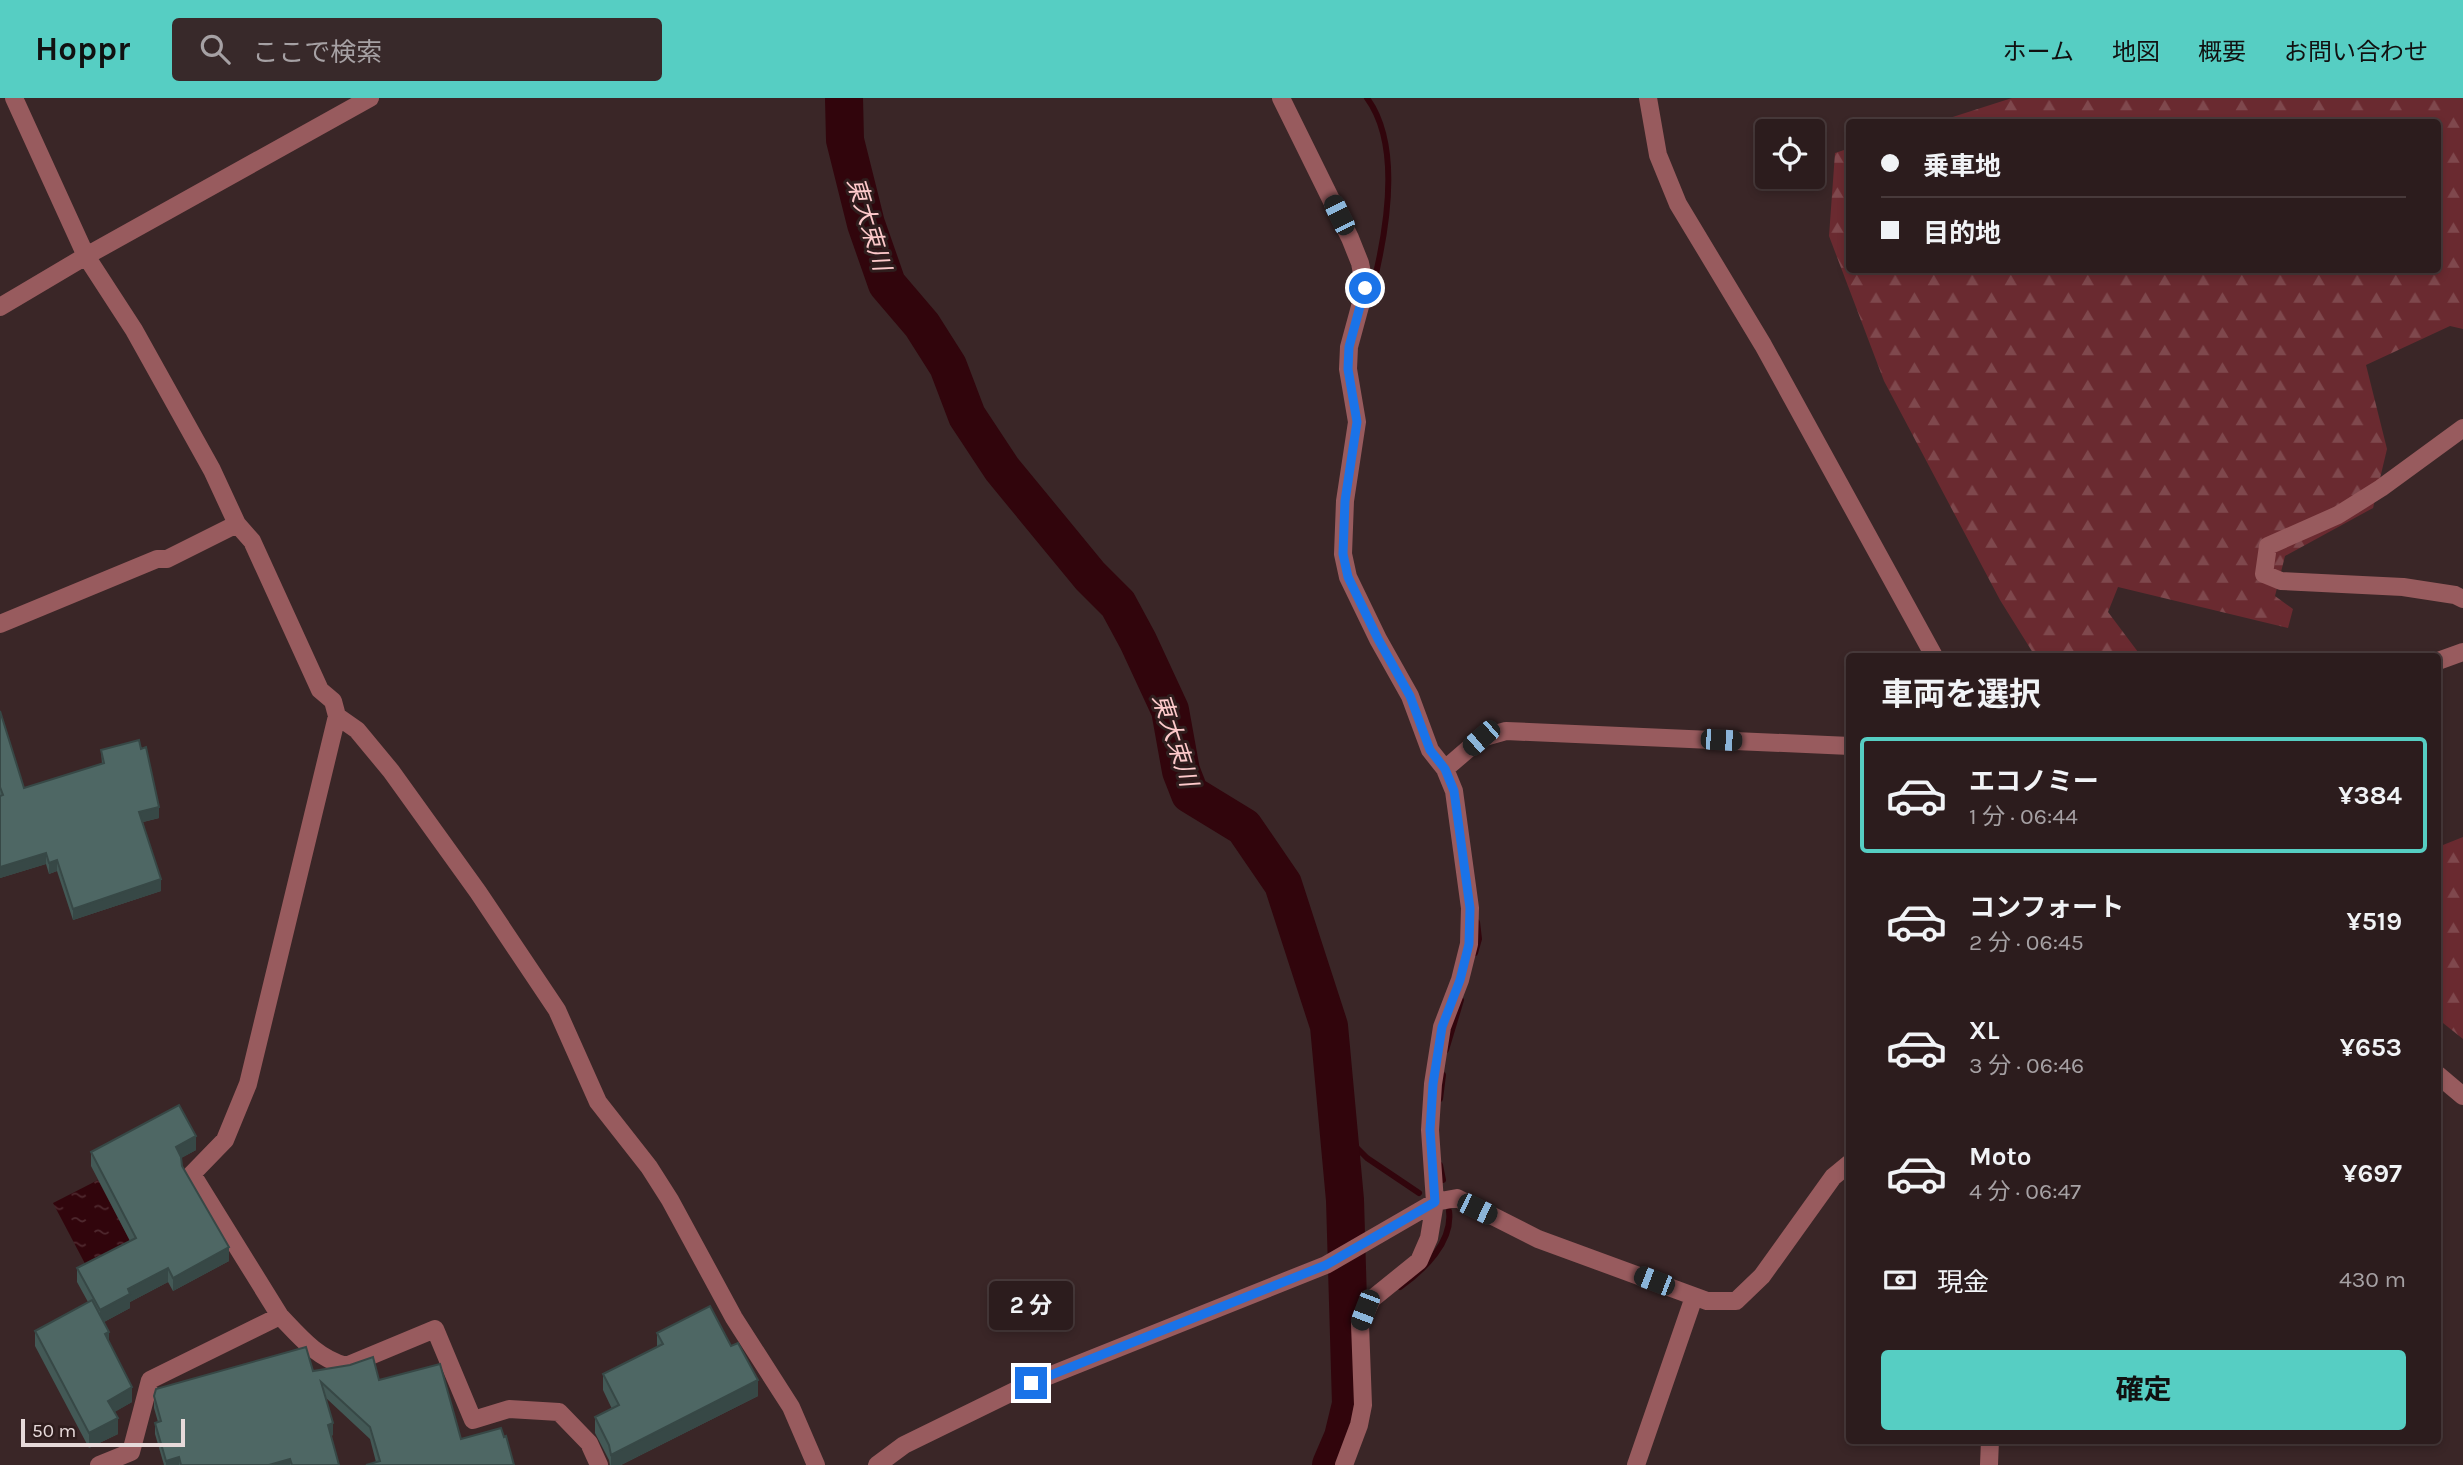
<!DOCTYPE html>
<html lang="ja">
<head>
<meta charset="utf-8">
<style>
	:root { --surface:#2c1c1d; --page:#38292a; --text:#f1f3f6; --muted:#a6a1a4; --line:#483a3b; --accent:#56cec3 }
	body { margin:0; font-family:Karla,"Noto Sans JP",sans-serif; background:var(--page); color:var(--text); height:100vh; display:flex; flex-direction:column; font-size:26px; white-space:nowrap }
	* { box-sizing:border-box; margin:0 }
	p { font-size:23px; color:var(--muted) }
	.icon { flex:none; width:38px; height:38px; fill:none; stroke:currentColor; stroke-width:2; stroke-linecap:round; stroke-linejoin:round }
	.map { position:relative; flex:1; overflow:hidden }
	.details { position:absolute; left:1846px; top:555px; width:595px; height:791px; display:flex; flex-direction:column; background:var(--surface); border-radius:7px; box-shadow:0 4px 10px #0003,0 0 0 2px var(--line) }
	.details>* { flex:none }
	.hud { position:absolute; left:1846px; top:21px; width:595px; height:154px; border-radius:7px; box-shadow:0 4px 10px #0003,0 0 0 2px var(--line); display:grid; align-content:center; height:154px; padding:0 35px; background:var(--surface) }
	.fabs { position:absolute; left:1755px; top:21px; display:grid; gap:14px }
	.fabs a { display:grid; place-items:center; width:70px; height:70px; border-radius:7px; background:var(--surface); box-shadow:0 4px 10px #0003,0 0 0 2px var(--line); font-size:35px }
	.scale { position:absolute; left:21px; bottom:18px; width:164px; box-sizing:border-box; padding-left:7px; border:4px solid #e7dada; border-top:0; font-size:19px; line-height:24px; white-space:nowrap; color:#e7dada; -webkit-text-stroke:5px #2f1d1d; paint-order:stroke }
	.end { position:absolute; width:32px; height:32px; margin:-16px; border:9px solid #1a73e8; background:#fff; box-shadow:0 0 0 4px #fff }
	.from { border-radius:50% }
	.bubble { position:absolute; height:49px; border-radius:7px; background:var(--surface); box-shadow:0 4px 10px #0003,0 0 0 2px var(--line); font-size:23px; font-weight:700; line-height:49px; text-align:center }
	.car { position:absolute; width:21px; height:42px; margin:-21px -10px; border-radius:9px; box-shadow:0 0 5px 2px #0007; background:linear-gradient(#222 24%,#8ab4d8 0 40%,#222 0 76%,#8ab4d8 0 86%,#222 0) }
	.hud b { display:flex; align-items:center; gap:24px; height:66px; font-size:26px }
	.hud b+b { border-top:2px solid var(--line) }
	.hud i { width:18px; height:18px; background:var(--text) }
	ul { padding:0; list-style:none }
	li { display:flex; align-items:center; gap:21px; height:116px; margin:0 14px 10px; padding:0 21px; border:4px solid transparent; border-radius:7px }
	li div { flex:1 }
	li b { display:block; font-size:26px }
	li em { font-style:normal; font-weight:700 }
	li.selected { border-color:var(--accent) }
	li>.icon { width:63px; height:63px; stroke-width:1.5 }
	h2 { padding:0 35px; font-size:32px; line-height:84px }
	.pay { display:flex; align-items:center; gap:18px; height:77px; padding:0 35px; font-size:26px }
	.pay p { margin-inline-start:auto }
	.primary-button { display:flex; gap:14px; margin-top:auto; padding:14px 35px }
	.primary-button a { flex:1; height:80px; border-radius:7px; background:var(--accent); color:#111; font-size:28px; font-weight:700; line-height:80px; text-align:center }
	header { display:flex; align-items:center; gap:42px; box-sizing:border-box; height:98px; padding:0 35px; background:var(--accent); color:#111 }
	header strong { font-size:33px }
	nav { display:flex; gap:38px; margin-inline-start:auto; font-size:24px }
	.search { width:490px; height:63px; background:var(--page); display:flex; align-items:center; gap:18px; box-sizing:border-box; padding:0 24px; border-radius:7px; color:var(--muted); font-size:26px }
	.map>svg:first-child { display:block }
</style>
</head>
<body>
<header>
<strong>Hoppr</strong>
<div class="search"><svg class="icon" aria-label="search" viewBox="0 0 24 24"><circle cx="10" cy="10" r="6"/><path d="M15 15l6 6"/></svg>ここで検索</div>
<nav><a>ホーム</a><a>地図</a><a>概要</a><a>お問い合わせ</a></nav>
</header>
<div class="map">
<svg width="2463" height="1367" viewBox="0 0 2463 1367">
	<defs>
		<pattern id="forest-firs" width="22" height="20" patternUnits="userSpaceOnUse" patternTransform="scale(1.75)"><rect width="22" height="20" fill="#6a2a30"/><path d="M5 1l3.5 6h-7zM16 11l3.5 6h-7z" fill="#7f484d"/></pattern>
		<pattern id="water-ripples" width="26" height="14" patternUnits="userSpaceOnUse" patternTransform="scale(1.75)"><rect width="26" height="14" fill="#31050c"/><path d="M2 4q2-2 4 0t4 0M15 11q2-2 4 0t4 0" fill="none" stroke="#4f292f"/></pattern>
	</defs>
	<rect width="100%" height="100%" fill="#3a2627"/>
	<path fill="url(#forest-firs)" d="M2012,0H2463V231L2450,228L2366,267L2387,351L2373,410L2285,458L2275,498L2293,511L2288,530L2118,489L2108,514L2141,558H2035L2000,502L1884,283L1829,138L1835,55L1850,50V172H2438V24H1937Z
		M2463,739V941L2438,921V749Z"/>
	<path fill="url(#water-ripples)" d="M98,1082L136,1154L91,1177L53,1105Z"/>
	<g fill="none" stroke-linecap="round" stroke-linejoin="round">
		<path stroke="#31050c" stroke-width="6" d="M1367,0C1403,49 1386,137 1372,192
			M1475,855L1479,841L1477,824
			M1446,952L1461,902
			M1440,1001L1443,977
			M1339,1032L1367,1060L1419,1095
			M1440,1067L1443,1082
			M1400,1189C1424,1172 1453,1144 1449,1113"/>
		<path stroke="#31050c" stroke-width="38" d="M844,0L845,42L866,126L887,186L922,227L948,268L967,318L1002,371L1090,478L1118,506L1138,543L1170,612L1181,673L1190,696L1244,729L1283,786L1329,928L1345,1102L1351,1306L1343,1339L1331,1367"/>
		<path stroke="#985b5e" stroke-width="18" d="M14,0L86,158L134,232L212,372L237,426L252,443L320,592L333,603L337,618L357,632L391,673L478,794L557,912L598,1004L649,1069L670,1102L734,1220L791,1309L816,1367
			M1281,0L1350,140L1360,165L1365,190L1349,249L1348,271L1357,324L1345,403L1343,456L1348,479L1378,541L1410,598L1430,652L1445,671L1454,693L1470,810L1469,846L1460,882L1442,929L1433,986L1430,1032L1435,1104L1429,1140L1419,1163L1372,1201L1360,1226L1363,1307L1359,1327L1344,1367
			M1648,0L1658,57L1678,106L1763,247L1934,558
			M0,209L86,158L370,0
			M2463,330L2381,390L2338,417L2268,448L2264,476L2281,483L2403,489L2455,497L2463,501
			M0,526L157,461H167L237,426
			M2438,563L2463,554
			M1445,671L1481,640L1506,633L1850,648
			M2438,977L2463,998
			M280,1218L192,1076L225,1042L248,986L337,618
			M99,1367L131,1354L150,1282L280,1218C300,1239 317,1260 346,1268L435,1231L473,1322L509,1311L559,1314L589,1345L599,1367
			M877,1367L904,1347L1031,1285L1326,1167L1435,1104L1457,1100L1538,1141L1707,1203H1736L1762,1178L1833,1079L1850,1065
			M1636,1367L1694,1199
			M1989,1367L1990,1342"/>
	</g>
	<path fill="#435956" d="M0,613L24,690L102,666L101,652L159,720L143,724L161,793L73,822L57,773L49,776L46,766L0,780Z
		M196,1052L181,1060L182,1068L229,1163L173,1193L168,1184L130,1204V1210L104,1224L109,1245L132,1304L114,1314L118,1336L89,1350L35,1248V1233L88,1204L77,1184V1170L130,1143L91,1068V1054Z
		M657,1235L758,1298L621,1367H610L609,1362L595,1335V1319L612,1311L603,1292V1276L657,1249Z
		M313,1273L379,1282L461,1341L376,1364L370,1341L326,1300L333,1337L331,1338L339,1367H164L155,1336V1325L158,1324L154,1310V1298Z"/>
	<path fill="#374846" d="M159,709V720L139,725V714Z
		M46,755V766L0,780V769Z
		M57,762V773L49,776V765Z
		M161,781V793L73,822V811Z
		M196,1038V1052L176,1063V1049Z
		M229,1149V1163L173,1193V1180Z
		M168,1170V1184L130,1204V1210L100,1226V1212L128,1191Z
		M109,1234V1249L105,1236Z
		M758,1282V1298L621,1367H611V1357Z
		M132,1289V1304L108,1318V1303Z
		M118,1320V1336L89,1350V1335Z
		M333,1325V1337L328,1338V1327Z
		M179,1359V1367H166V1363Z
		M290,1361V1367H269Z"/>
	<path fill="#4e6764" stroke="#374846" stroke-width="2" d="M0,613L24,690L104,665L101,652L139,642L141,651L146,649L159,709L139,714L161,781L73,811L57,762L49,765L46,755L0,769V698L3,697L0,689Z
		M179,1007L196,1038L176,1049L181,1059L182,1068L229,1149L173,1180L168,1170L128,1191L130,1196L100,1212L77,1170L136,1140L91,1054Z
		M92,1202L109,1234L105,1236L132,1289L108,1303L118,1320L89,1335L35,1233Z
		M710,1208L731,1248L738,1245L758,1282L611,1357L609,1347L595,1319L619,1307L603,1276L663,1246L657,1235Z
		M306,1249L313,1273L350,1267L373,1259L379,1282L440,1266L461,1341L501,1330L504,1339L506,1338L514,1367H366L380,1363L370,1329L321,1284L333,1325L328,1327L339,1367H292L290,1361L269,1367H181L179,1359L166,1363L155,1325L161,1323L154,1298L156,1291Z"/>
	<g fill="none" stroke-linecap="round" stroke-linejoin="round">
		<path stroke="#1a73e8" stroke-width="9" d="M1031,1285L1326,1167L1435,1104L1430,1032L1433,986L1442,929L1460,882L1469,846L1470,810L1454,693L1445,671L1430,652L1410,598L1378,541L1348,479L1343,456L1345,403L1357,324L1348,271L1349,249L1365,190"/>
	</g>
	<g text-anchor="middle" stroke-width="6" stroke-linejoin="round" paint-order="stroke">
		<g font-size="24" font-style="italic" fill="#fecacb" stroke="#2f1d1d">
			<text transform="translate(869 126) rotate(73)" y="8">東大束川</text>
			<text transform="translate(1175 642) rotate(72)" y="8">東大束川</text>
		</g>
	</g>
</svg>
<div class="fabs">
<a><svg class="icon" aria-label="locate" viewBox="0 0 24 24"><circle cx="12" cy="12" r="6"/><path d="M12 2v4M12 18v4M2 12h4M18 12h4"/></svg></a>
</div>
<div class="scale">50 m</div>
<i class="end from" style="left:1365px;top:190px"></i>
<i class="end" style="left:1031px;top:1285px"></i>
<div class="bubble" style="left:989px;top:1183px;width:84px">2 分</div>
<i class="car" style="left:1339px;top:117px;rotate:334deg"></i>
<i class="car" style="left:1481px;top:640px;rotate:229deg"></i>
<i class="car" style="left:1721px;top:642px;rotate:93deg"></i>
<i class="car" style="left:1477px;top:1111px;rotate:116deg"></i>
<i class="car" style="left:1654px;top:1183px;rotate:291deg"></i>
<i class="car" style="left:1365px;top:1212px;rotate:201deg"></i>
<div class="hud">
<b><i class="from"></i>乗車地</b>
<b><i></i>目的地</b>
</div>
<section class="details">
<h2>車両を選択</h2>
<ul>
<li class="selected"><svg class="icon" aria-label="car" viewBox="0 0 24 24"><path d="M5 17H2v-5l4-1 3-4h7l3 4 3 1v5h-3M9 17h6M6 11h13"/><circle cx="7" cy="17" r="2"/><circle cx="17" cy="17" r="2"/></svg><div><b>エコノミー</b><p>1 分 · 06:44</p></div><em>¥384</em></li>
<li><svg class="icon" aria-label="car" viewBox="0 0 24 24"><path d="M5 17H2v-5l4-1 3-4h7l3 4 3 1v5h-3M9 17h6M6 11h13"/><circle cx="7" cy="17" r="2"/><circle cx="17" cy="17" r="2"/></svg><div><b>コンフォート</b><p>2 分 · 06:45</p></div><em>¥519</em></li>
<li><svg class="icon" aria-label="car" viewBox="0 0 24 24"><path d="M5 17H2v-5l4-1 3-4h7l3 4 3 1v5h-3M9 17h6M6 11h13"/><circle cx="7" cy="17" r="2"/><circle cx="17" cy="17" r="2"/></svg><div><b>XL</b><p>3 分 · 06:46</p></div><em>¥653</em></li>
<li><svg class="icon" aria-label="car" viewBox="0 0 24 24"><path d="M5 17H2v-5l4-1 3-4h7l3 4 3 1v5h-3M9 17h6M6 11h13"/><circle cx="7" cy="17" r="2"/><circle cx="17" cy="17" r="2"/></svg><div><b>Moto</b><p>4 分 · 06:47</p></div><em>¥697</em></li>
</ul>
<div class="pay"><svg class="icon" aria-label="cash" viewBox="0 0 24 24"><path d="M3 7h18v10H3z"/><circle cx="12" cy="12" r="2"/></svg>現金<p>430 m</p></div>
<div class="primary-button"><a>確定</a></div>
</section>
</div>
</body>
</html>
